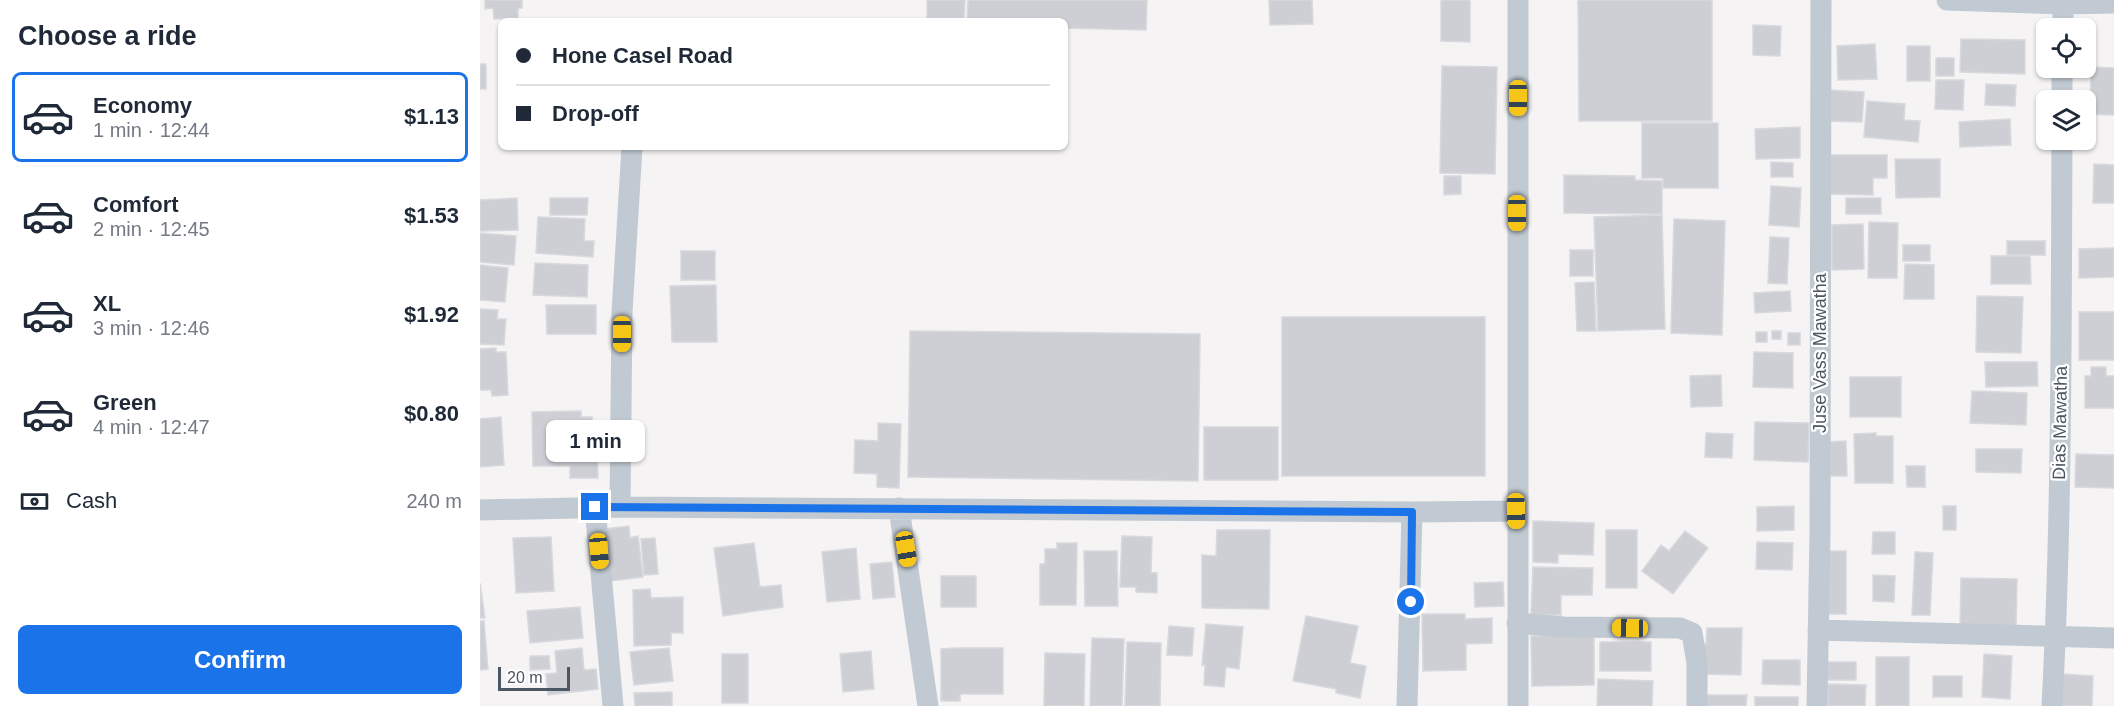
<!DOCTYPE html>
<html lang="en">
<head>
<meta charset="utf-8">
<style>
	:root { --surface:#fff; --page:#f6f6f7; --text:#1f2937; --muted:#747a83; --line:#e0e1e3; --accent:#1a73e8 }
	body { margin:0; font-family:Arial,sans-serif; background:var(--page); color:var(--text); height:100vh; display:flex; flex-direction:column; font-size:22px; white-space:nowrap }
	* { box-sizing:border-box; margin:0 }
	p { font-size:20px; color:var(--muted) }
	.icon { flex:none; width:33px; height:33px; fill:none; stroke:currentColor; stroke-width:2; stroke-linecap:round; stroke-linejoin:round }
	.map { position:relative; flex:1; overflow:hidden }
	.drawer { display:flex; flex-direction:column; background:var(--surface); width:480px }
	.drawer>* { flex:none }
	.top-card { position:absolute; left:18px; top:18px; width:570px; height:132px; border-radius:9px; box-shadow:0 2px 4px #0004; display:grid; align-content:center; height:132px; padding:0 18px; background:var(--surface) }
	.fabs { position:absolute; left:1556px; top:18px; display:grid; gap:12px }
	.fabs a { display:grid; place-items:center; width:60px; height:60px; border-radius:9px; background:var(--surface); box-shadow:0 2px 4px #0004; font-size:30px }
	.scale { position:absolute; left:18px; bottom:15px; width:72px; box-sizing:border-box; padding-left:6px; border:3px solid #4a5661; border-top:0; font-size:16px; line-height:21px; white-space:nowrap; color:#4a5661; -webkit-text-stroke:4px #fff; paint-order:stroke }
	.end { position:absolute; width:27px; height:27px; margin:-14px; border:8px solid #1a73e8; background:#fff; box-shadow:0 0 0 3px #fff }
	.from { border-radius:50% }
	.bubble { position:absolute; height:42px; border-radius:9px; background:var(--surface); box-shadow:0 2px 4px #0004; font-size:20px; font-weight:800; line-height:42px; text-align:center }
	.car { position:absolute; width:18px; height:36px; margin:-18px -9px; border-radius:8px; box-shadow:0 0 4px 2px #0007; background:linear-gradient(#f5c518 24%,#345 0 40%,#f5c518 0 76%,#345 0 86%,#f5c518 0) }
	.top-card b { display:flex; align-items:center; gap:21px; height:57px; font-size:22px }
	.top-card b+b { border-top:2px solid var(--line) }
	.top-card i { width:15px; height:15px; background:var(--text) }
	ul { padding:0; list-style:none }
	li { display:flex; align-items:center; gap:18px; height:90px; margin:0 12px 9px; padding:0 6px; border:3px solid transparent; border-radius:9px }
	li div { flex:1 }
	li b { display:block; font-size:22px }
	li em { font-style:normal; font-weight:800 }
	li.selected { border-color:var(--accent) }
	li>.icon { width:54px; height:54px; stroke-width:1.5 }
	h2 { padding:0 18px; font-size:27px; line-height:72px }
	.pay { display:flex; align-items:center; gap:15px; height:66px; padding:0 18px; font-size:22px }
	.pay p { margin-inline-start:auto }
	.action { display:flex; gap:12px; margin-top:auto; padding:12px 18px }
	.action a { flex:1; height:69px; border-radius:9px; background:var(--accent); color:#fff; font-size:24px; font-weight:800; line-height:69px; text-align:center }
	main { display:flex; flex:1; min-height:0 }
	.map>svg:first-child { display:block }
</style>
</head>
<body>
<main>
<section class="drawer">
<h2>Choose a ride</h2>
<ul>
<li class="selected"><svg class="icon" aria-label="car" viewBox="0 0 24 24"><path d="M5 17H2v-5l4-1 3-4h7l3 4 3 1v5h-3M9 17h6M6 11h13"/><circle cx="7" cy="17" r="2"/><circle cx="17" cy="17" r="2"/></svg><div><b>Economy</b><p>1 min · 12:44</p></div><em>$1.13</em></li>
<li><svg class="icon" aria-label="car" viewBox="0 0 24 24"><path d="M5 17H2v-5l4-1 3-4h7l3 4 3 1v5h-3M9 17h6M6 11h13"/><circle cx="7" cy="17" r="2"/><circle cx="17" cy="17" r="2"/></svg><div><b>Comfort</b><p>2 min · 12:45</p></div><em>$1.53</em></li>
<li><svg class="icon" aria-label="car" viewBox="0 0 24 24"><path d="M5 17H2v-5l4-1 3-4h7l3 4 3 1v5h-3M9 17h6M6 11h13"/><circle cx="7" cy="17" r="2"/><circle cx="17" cy="17" r="2"/></svg><div><b>XL</b><p>3 min · 12:46</p></div><em>$1.92</em></li>
<li><svg class="icon" aria-label="car" viewBox="0 0 24 24"><path d="M5 17H2v-5l4-1 3-4h7l3 4 3 1v5h-3M9 17h6M6 11h13"/><circle cx="7" cy="17" r="2"/><circle cx="17" cy="17" r="2"/></svg><div><b>Green</b><p>4 min · 12:47</p></div><em>$0.80</em></li>
</ul>
<div class="pay"><svg class="icon" aria-label="cash" viewBox="0 0 24 24"><path d="M3 7h18v10H3z"/><circle cx="12" cy="12" r="2"/></svg>Cash<p>240 m</p></div>
<div class="action"><a>Confirm</a></div>
</section>
<div class="map">
<svg width="1634" height="706" viewBox="0 0 1634 706">
	<rect width="100%" height="100%" fill="#f5f3f3"/>
	<path fill="#cdcfd5" stroke="#d7d9de" stroke-width="1.5" d="M5,0H42V8H38V18L14,19L13,8L5,9Z
		M447,0H485L484,18H447Z
		M488,0H667L666,30L585,28V21H487Z
		M789,0H832L833,24L790,25Z
		M961,0H990V42L961,41Z
		M1098,0H1232V121H1099Z
		M1273,25L1301,26L1300,56L1273,55Z
		M1481,39L1545,40V74L1480,72Z
		M1395,44L1397,79L1358,80L1357,46Z
		M1427,46H1450V81H1427Z
		M1456,58H1474V76H1456Z
		M0,64H6V89H0Z
		M962,66L1017,67L1015,174L960,173Z
		M1611,67L1634,68V115L1610,114Z
		M1456,80H1484L1483,110L1455,109Z
		M1506,84L1536,85L1535,106L1505,105Z
		M1348,90L1384,92L1382,122L1346,121Z
		M1387,101L1425,104L1424,120L1440,121L1438,142L1384,137Z
		M1530,119L1531,145L1480,147L1479,122Z
		M1162,123H1238V188H1183V178H1162Z
		M1320,127V158L1276,159L1275,129Z
		M1350,155H1407V178H1393V195L1349,194Z
		M1415,159H1460V197L1416,198Z
		M1291,162L1313,163V177H1291Z
		M1614,164L1634,165V203H1613Z
		M1084,175L1155,176V180L1182,181V214L1084,213Z
		M964,176H981V194L964,195Z
		M1291,186L1321,188L1319,227L1289,225Z
		M37,198L38,230L0,231V200Z
		M70,198H108L107,215H70Z
		M1366,198H1401V214H1366Z
		M1182,215L1185,329L1118,331L1114,217Z
		M58,217L105,219L104,241H114L113,257L56,253Z
		M1194,219L1245,221L1242,335L1191,333Z
		M1389,222L1418,223L1417,278H1388Z
		M1383,224L1384,269L1352,270V225Z
		M0,233L36,236L34,265L0,262Z
		M1290,237L1309,238L1307,284L1288,283Z
		M1527,241H1565V255H1527Z
		M1423,245H1450V261H1423Z
		M1634,248V277L1599,278V249Z
		M1090,250H1113V276H1090Z
		M201,251H235V280H201Z
		M1511,256H1550L1551,284H1511Z
		M55,263L108,265L107,297L53,295Z
		M1425,264L1454,265V299H1424Z
		M0,265L28,268L25,302L0,300Z
		M1114,282L1116,331H1097L1095,283Z
		M236,285L237,342H192L190,286Z
		M1310,291L1311,311L1275,313L1274,293Z
		M1497,296L1543,297L1541,353L1496,352Z
		M66,305H116V334H67Z
		M0,309L18,310L17,319H26L24,345L0,344Z
		M1599,312H1634V360H1599Z
		M802,317H1005V476H802Z
		M430,331L720,334L718,481L428,477Z
		M1292,331H1301V339H1292Z
		M1276,332H1287V342H1276Z
		M1308,333H1320V345H1308Z
		M16,348V352H26L28,395L12,396L11,390H0V349Z
		M1274,352L1313,353V388L1273,387Z
		M1505,362H1557L1558,386L1506,387Z
		M1611,367H1626V376H1634V408H1605V376H1611Z
		M1241,375L1242,406L1211,407L1210,376Z
		M1370,377H1421V417H1370Z
		M1492,391L1547,393L1546,425L1490,423Z
		M101,411V417H112L113,438H117L118,478H90V466H53L52,412Z
		M21,417L24,465L0,467V419Z
		M1275,422L1329,423L1328,462L1274,460Z
		M398,423L421,424L419,488L397,487V474L374,473L375,440L398,441Z
		M724,427H798V480H724Z
		M1226,433L1253,434L1252,458L1225,457Z
		M1396,433V436H1413V483H1375L1374,434Z
		M1366,441L1367,476H1348V442Z
		M1496,449H1542L1541,473L1496,472Z
		M1596,454L1634,455V488L1595,487Z
		M1426,466H1445V487H1427Z
		M1314,506V530L1277,531V507Z
		M1463,506H1476V530H1463Z
		M1053,521L1114,523L1113,555L1078,554V563L1053,562Z
		M149,526L150,538L158,536L163,577L131,581L126,529Z
		M737,530H790L789,609L722,608V555L736,556Z
		M1126,530H1157V588H1126Z
		M1205,531L1228,548L1193,594L1162,571L1181,545L1189,551Z
		M1393,532H1415V554H1392Z
		M642,536L672,537L671,573H677V593L656,592V587H640Z
		M71,537L74,591L36,593L33,538Z
		M175,538L178,574L164,575L161,539Z
		M1277,542L1313,543L1312,570L1276,569Z
		M274,543L280,587L301,585L303,607L243,616L234,548Z
		M577,543H597L596,605H560V564H565V549H577Z
		M376,548L380,599L347,602L342,552Z
		M604,551H637L638,606H605Z
		M1344,551H1366V614H1344Z
		M1435,552L1453,553L1450,615H1432Z
		M412,562L415,597L393,599L390,564Z
		M1053,567L1113,568L1112,595H1081V615H1051Z
		M1393,575L1415,576L1414,602L1393,601Z
		M461,576H496V607H461Z
		M1481,578L1537,579L1536,627L1480,626Z
		M1023,582L1024,606L995,607L994,583Z
		M0,583L5,618H0Z
		M170,589L171,598L203,597V633H191V645L154,646L153,590Z
		M100,607L103,638L50,643L47,611Z
		M942,614H985V619L1012,618V643L986,644V670L943,671Z
		M826,616L878,626L870,663L886,666L880,698L856,693V689L813,681Z
		M0,621H4L8,669L0,670Z
		M726,624L763,627L759,669L746,667L744,687L724,685L725,665H722Z
		M689,626L714,628L712,656L687,655Z
		M1227,628H1262L1261,675L1224,674L1221,644H1226Z
		M1114,635V685L1052,686L1051,636Z
		M612,638L644,639L642,706H610Z
		M647,642L681,643L680,706H645Z
		M1120,642H1171V671H1120Z
		M102,648L104,670L116,669L118,689L68,695L66,674L77,673L75,651Z
		M189,648L193,681L154,685L150,652Z
		M476,648H523V694H480V701H461V649Z
		M391,651L394,689L363,692L360,654Z
		M565,653L605,654L604,706H564Z
		M242,654H268V703H242Z
		M1504,654L1532,656L1530,699L1502,697Z
		M50,656H69L70,669L50,670Z
		M1396,657H1429V706H1396Z
		M1283,660H1320V685L1282,684Z
		M1342,662H1376V680H1342Z
		M1581,674L1613,676L1612,706H1579Z
		M1453,676H1482V697H1453Z
		M1118,679L1173,681L1172,706H1117Z
		M1348,684L1386,685L1385,706H1348Z
		M192,692V706H155L154,693Z
		M1223,695H1267L1266,706H1223Z
		M1275,697H1318V706H1275Z"/>
	<g fill="none" stroke-linecap="round" stroke-linejoin="round">
		<path stroke="#c1cad2" stroke-width="21" d="M1038,0V706
			M1467,0L1583,4L1634,3
			M1583,28V0
			M1582,100V68
			M115,507L133,706
			M140,507L142,312L152,147
			M419,508L448,706
			M0,510L140,507L932,512L1037,511
			M1037,623L1084,627L1200,628L1212,633L1217,663V706
			M1338,630L1634,638
			M927,706L932,512
			M1337,706L1340,532L1341,0
			M1572,706C1582,517 1581,328 1582,140"/>
	</g>
	<g fill="none" stroke-linecap="round" stroke-linejoin="round">
		<path stroke="#1a73e8" stroke-width="8" d="M115,507L932,512L931,602"/>
	</g>
	<g text-anchor="middle" stroke-width="4.5" stroke-linejoin="round" paint-order="stroke">
		<g font-size="18" fill="#4a5661" stroke="#fff">
			<text transform="translate(1340 353) rotate(-90)" y="6">Juse Vass Mawatha</text>
			<text transform="translate(1580 423) rotate(-89)" y="6">Dias Mawatha</text>
		</g>
	</g>
</svg>
<div class="fabs">
<a><svg class="icon" aria-label="locate" viewBox="0 0 24 24"><circle cx="12" cy="12" r="6"/><path d="M12 2v4M12 18v4M2 12h4M18 12h4"/></svg></a>
<a><svg class="icon" aria-label="layers" viewBox="0 0 24 24"><path d="M12 4l9 5-9 5-9-5zM3 14l9 5 9-5"/></svg></a>
</div>
<div class="scale">20 m</div>
<i class="end from" style="left:931px;top:602px"></i>
<i class="end" style="left:115px;top:507px"></i>
<div class="bubble" style="left:66px;top:420px;width:99px">1 min</div>
<i class="car" style="left:1038px;top:98px;rotate:180deg"></i>
<i class="car" style="left:1037px;top:213px;rotate:180deg"></i>
<i class="car" style="left:142px;top:334px;rotate:180deg"></i>
<i class="car" style="left:1036px;top:511px;rotate:179deg"></i>
<i class="car" style="left:426px;top:549px;rotate:171deg"></i>
<i class="car" style="left:119px;top:551px;rotate:175deg"></i>
<i class="car" style="left:1150px;top:628px;rotate:271deg"></i>
<div class="top-card">
<b><i class="from"></i>Hone Casel Road</b>
<b><i></i>Drop-off</b>
</div>
</div>
</main>
</body>
</html>
